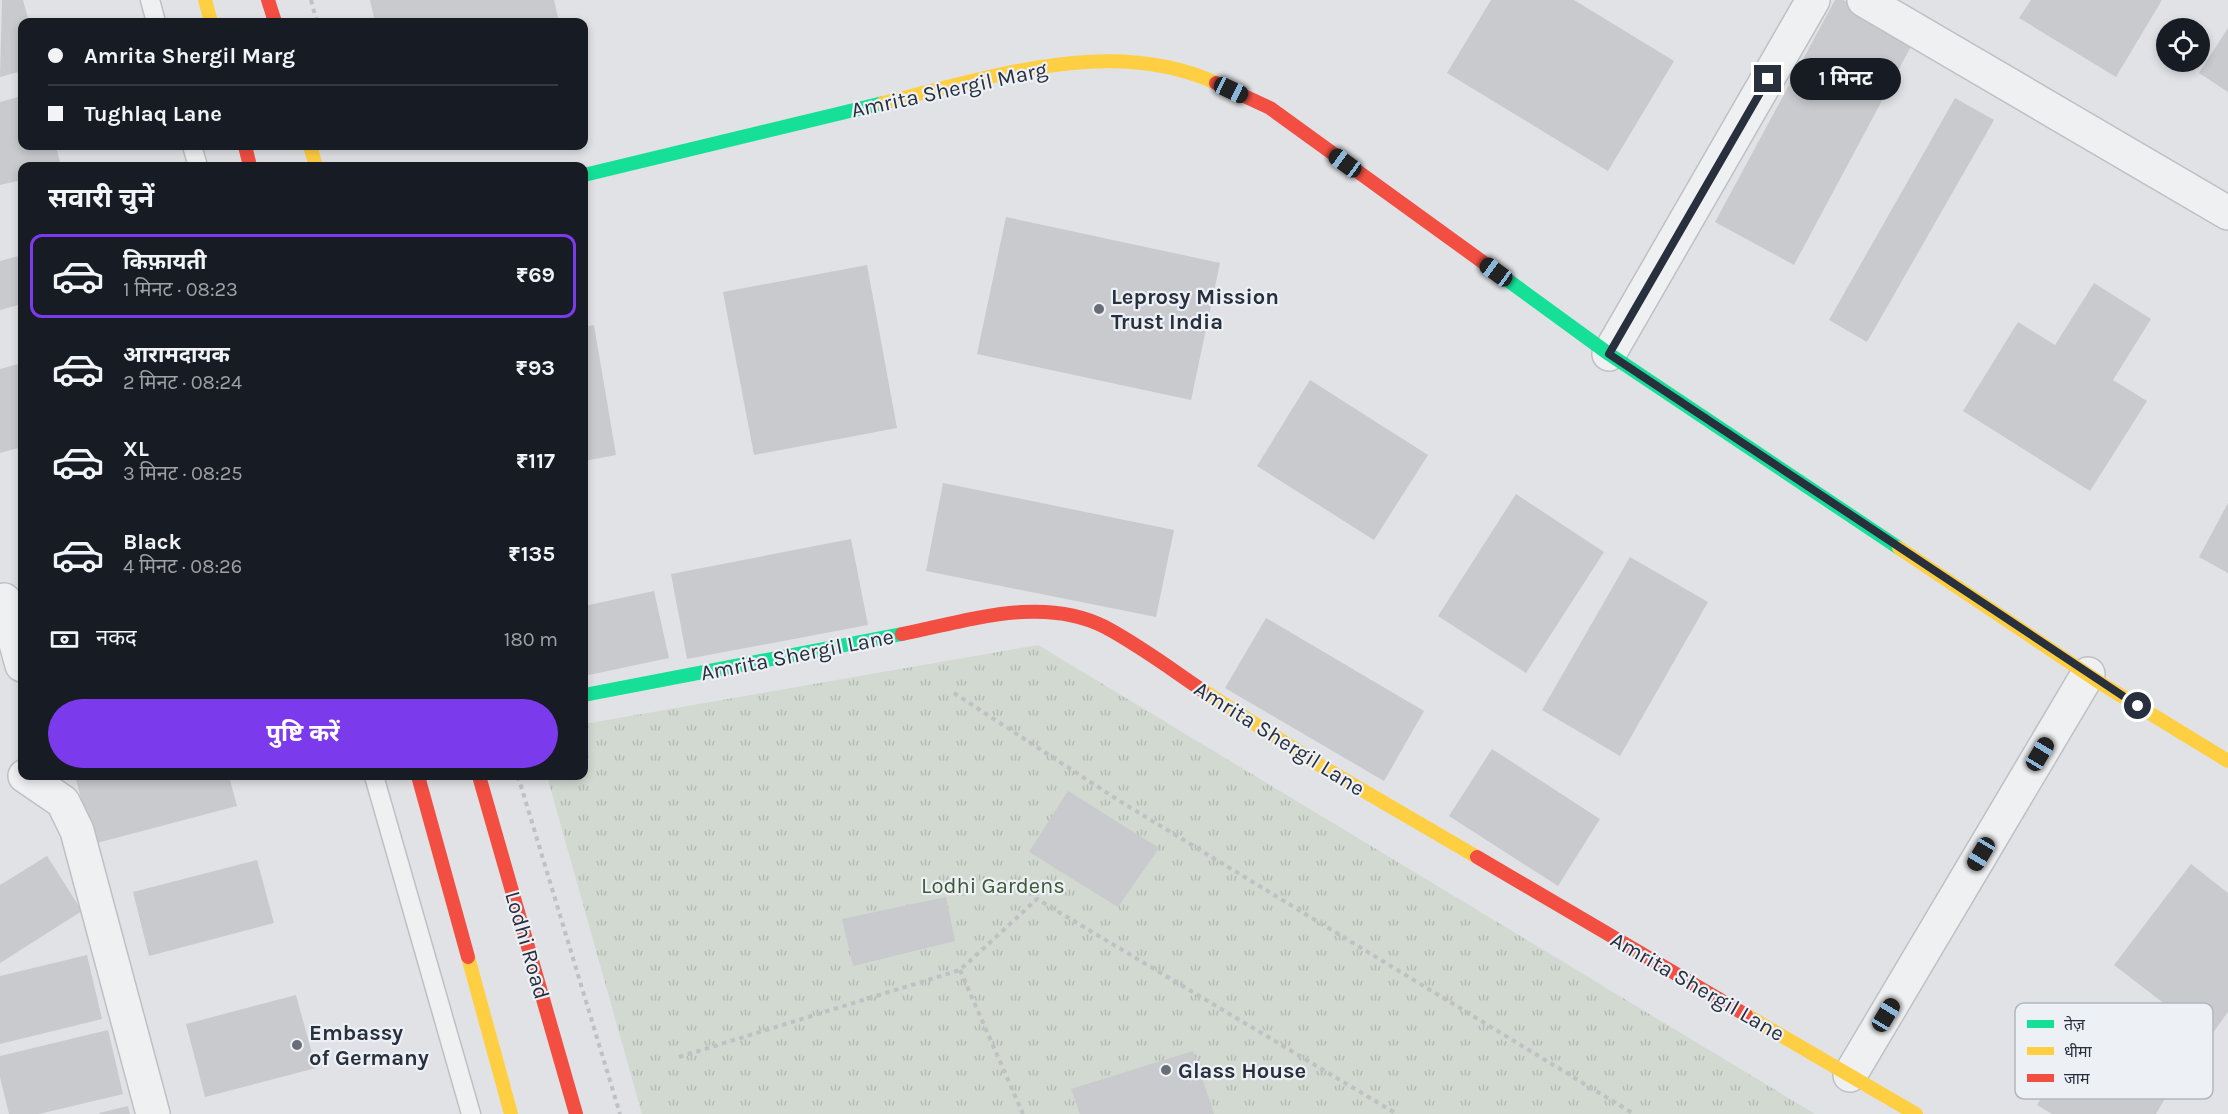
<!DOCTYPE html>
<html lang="hi">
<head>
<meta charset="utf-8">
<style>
  :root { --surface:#171b24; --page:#20242c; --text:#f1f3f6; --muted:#9ea1a6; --line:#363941; --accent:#7c3aed }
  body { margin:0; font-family:Karla,"Noto Sans Devanagari",sans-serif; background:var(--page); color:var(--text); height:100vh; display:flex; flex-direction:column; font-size:22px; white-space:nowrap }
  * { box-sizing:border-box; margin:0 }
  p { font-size:20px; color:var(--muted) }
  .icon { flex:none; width:33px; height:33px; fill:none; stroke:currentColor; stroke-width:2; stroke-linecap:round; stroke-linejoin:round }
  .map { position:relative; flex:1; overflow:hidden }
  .panel { position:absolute; left:18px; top:162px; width:570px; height:618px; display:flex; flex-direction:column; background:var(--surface); border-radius:12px; box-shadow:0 3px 9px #0003 }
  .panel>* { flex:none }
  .guide { position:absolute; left:18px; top:18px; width:570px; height:132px; border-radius:12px; box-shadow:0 3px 9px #0003; display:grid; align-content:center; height:132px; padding:0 30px; background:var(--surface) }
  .tools { position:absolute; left:2156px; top:18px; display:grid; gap:12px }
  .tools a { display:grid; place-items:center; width:54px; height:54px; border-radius:50%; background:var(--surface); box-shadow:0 3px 9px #0003; font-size:30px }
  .end { position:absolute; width:27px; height:27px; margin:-14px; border:8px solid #28303d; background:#fff; box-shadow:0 0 0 3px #fff }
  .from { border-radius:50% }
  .bubble { position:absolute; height:42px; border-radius:21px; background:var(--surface); box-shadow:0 3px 9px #0003; font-size:20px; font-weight:700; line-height:42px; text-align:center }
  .car { position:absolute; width:18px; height:36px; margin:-18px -9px; border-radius:8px; box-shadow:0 0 4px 2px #0007; background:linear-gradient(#222 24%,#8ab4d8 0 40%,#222 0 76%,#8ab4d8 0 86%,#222 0) }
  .guide b { display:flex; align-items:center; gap:21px; height:57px; font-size:22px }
  .guide b+b { border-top:2px solid var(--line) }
  .guide i { width:15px; height:15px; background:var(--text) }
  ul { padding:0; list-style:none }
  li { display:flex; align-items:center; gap:18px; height:84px; margin:0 12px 9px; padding:0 18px; border:3px solid transparent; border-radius:12px }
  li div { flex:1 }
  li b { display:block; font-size:22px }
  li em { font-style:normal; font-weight:700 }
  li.active { border-color:var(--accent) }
  li>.icon { width:54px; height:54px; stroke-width:1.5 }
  h2 { padding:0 30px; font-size:27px; line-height:72px }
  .pay { display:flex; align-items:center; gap:15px; height:66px; padding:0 30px; font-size:22px }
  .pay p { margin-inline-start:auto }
  .action { display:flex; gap:12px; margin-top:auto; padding:12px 30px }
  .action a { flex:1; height:69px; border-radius:36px; background:var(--accent); color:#fff; font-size:24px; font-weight:700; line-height:69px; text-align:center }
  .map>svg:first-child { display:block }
  .grass { fill:url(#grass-tufts) }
  .building { fill:#c8cacd }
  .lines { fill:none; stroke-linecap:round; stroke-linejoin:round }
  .lane-casing { stroke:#bec0c3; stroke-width:21 }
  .street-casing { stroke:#bec0c3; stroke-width:36 }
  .path { stroke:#bfc1c5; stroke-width:4; stroke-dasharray:4.5 4.5; stroke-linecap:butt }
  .lane { stroke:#eff0f2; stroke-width:18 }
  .street { stroke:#eff0f2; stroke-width:33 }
  .fast { stroke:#16e098; stroke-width:14 }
  .slow { stroke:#ffcf43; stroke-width:14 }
  .jam { stroke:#f24e42; stroke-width:14 }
  .route { stroke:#28303d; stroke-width:8 }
  .poi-dot { fill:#686e78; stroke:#edf0f5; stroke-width:2 }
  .labels { text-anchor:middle; stroke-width:4.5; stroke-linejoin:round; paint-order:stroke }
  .street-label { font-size:22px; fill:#28303d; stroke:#edf0f5 }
  .poi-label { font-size:22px; font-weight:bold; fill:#28303d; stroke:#edf0f5; text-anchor:start }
  .park-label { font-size:22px; fill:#3c5835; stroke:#edf0f5 }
  .key { fill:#edf0f5; stroke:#b2b6be; stroke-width:1.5 }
  .key-label { font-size:16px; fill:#28303d }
</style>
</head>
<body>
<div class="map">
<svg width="2228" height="1114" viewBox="0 0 2228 1114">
  <defs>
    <pattern id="grass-tufts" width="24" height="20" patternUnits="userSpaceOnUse" patternTransform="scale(1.5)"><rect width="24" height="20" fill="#d1d9d0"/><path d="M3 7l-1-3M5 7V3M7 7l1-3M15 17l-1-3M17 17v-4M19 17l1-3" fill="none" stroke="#b3bbb4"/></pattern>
  </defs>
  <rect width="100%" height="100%" fill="#e0e2e5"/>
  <polygon class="grass" points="1038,645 1815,1114 642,1114 547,776 584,776 584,724"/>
  <g class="building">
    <polygon points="2,0 23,0 29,22 22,22 22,71 0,77"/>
    <polygon points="370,0 554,0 559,22 375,22"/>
    <polygon points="1491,0 1574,0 1674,61 1608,171 1447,73"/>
    <polygon points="1835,0 1843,0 1915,39 1794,265 1715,222"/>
    <polygon points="2031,0 2162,0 2116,77 2019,18"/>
    <polygon points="2228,28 2228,92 2199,73"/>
    <polygon points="22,96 22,146 56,146 61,166 22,166 22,180 0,185 0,102"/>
    <polygon points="1955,98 1994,120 1867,342 1829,320"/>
    <polygon points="1006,217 1220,263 1191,400 977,354"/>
    <polygon points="22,255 22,304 0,310 0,261"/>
    <polygon points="867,265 897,428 754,455 723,292"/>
    <polygon points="2094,283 2151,319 2113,380 2147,401 2090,491 1963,411 2018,322 2055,345"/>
    <polygon points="594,325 616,455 584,461 584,327"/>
    <polygon points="22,363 22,447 0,453 0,369"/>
    <polygon points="1310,380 1428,455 1374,540 1257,466"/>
    <polygon points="943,483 1174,530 1156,617 926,571"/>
    <polygon points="1516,494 1604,552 1526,673 1438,616"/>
    <polygon points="2228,503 2228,573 2199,557"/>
    <polygon points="851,539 868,625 687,659 671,574"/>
    <polygon points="1630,557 1708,602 1620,756 1542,710"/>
    <polygon points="654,591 669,658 584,676 584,606"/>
    <polygon points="1266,618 1424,711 1384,781 1225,688"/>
    <polygon points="1492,749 1600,819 1558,886 1449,816"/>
    <polygon points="75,776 229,776 237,806 93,844"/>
    <polygon points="1068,791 1159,848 1118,907 1029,852"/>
    <polygon points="47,856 82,911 0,963 0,885"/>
    <polygon points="257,860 274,923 149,956 133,892"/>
    <polygon points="2191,864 2228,893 2228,1012 2209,1038 2114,965"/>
    <polygon points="946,897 955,941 853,966 842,919"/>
    <polygon points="87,955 102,1019 0,1044 0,976"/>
    <polygon points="296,995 316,1068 205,1097 186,1024"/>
    <polygon points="2086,1024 2176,1080 2156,1114 2052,1114 2037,1105"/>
    <polygon points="108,1030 123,1094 39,1114 9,1114 0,1077 0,1056"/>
    <polygon points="1193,1051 1214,1114 1080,1114 1071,1089"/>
    <polygon points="128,1106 130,1114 100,1114 99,1113"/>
  </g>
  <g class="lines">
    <defs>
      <g id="lane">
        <polyline points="150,0 156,22"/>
        <polyline points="192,146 198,166"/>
        <polyline points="374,776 471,1114"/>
      </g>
      <g id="street">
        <polyline points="1864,0 2228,213"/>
        <polyline points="1609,354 1813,0"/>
        <polyline points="4,600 22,665"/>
        <polyline points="25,776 63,802 77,831 153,1114"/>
        <polyline points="1850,1075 2088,674"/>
      </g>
    </defs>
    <use href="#lane" class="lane-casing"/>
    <use href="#street" class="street-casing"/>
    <g class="path">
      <polyline points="311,0 317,22"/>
      <polyline points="954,693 1118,800 1634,1114"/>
      <polyline points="518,776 620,1114"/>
      <polyline points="960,970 1023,1114"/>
      <polyline points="679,1057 960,970 1037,899 1397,1114"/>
    </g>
    <use href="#lane" class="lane"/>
    <use href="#street" class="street"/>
    <g class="fast">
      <polyline points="584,175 883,103"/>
      <polyline points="1491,268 1609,354 1899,548"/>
      <polyline points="584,695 902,634"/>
    </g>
    <g class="slow">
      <polyline points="205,0 211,22"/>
      <path d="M 883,103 C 988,78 1112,35 1216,83"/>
      <polyline points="310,146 316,166"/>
      <polyline points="1899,548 2102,684 2228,761"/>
      <polyline points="1202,690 1321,766 1477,857"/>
      <polyline points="468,957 511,1114"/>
      <polyline points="1746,1015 1916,1114"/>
    </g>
    <g class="jam">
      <polyline points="268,0 275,22"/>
      <polyline points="1216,83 1270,108 1491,268"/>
      <polyline points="245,146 250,166"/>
      <path d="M 902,634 C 967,621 1043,595 1105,627 C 1139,645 1171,669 1202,690"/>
      <polyline points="418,776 468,957"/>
      <polyline points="479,776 576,1114"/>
      <polyline points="1477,857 1746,1015"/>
    </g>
  </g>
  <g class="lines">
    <polyline class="route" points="1768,79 1609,354 2138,706"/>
  </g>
  <g class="poi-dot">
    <circle cx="1099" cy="309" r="6"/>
    <circle cx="297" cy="1045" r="6"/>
    <circle cx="1166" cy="1070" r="6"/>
  </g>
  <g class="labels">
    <g class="street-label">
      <text transform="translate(949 89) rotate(-12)" y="8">Amrita Shergil Marg</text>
      <text transform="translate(797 654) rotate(-11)" y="8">Amrita Shergil Lane</text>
      <text transform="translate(1280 738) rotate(32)" y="8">Amrita Shergil Lane</text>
      <text transform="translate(528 945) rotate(74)" y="8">Lodhi Road</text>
      <text transform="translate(1698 986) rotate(30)" y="8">Amrita Shergil Lane</text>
    </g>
    <g class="poi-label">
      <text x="1111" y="304">Leprosy Mission<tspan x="1111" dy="25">Trust India</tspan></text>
      <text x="309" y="1040">Embassy<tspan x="309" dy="25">of Germany</tspan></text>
      <text x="1178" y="1078">Glass House</text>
    </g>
    <g class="park-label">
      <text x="993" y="893">Lodhi Gardens</text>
    </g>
  </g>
  <rect x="2015" y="1003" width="198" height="96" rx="9" class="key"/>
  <rect x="2027" y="1020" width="27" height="8" fill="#16e098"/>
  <rect x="2027" y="1047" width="27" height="8" fill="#ffcf43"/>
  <rect x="2027" y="1074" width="27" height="8" fill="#f24e42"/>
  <g class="key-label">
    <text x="2064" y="1030">तेज़</text>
    <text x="2064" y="1057">धीमा</text>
    <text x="2064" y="1084">जाम</text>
  </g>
</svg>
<div class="tools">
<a><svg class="icon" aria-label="locate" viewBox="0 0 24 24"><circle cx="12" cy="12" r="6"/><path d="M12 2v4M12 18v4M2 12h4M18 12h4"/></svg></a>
</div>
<i class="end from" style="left:2138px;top:706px"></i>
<i class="end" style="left:1768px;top:79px"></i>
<div class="bubble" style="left:1790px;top:58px;width:111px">1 मिनट</div>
<i class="car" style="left:1231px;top:90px;rotate:115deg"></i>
<i class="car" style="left:1345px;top:163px;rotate:306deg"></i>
<i class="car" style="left:1496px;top:272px;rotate:306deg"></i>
<i class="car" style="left:2040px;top:754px;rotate:31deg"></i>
<i class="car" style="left:1981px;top:854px;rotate:211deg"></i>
<i class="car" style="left:1886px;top:1015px;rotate:31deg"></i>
<div class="guide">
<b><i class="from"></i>Amrita Shergil Marg</b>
<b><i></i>Tughlaq Lane</b>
</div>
<section class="panel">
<h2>सवारी चुनें</h2>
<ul>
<li class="active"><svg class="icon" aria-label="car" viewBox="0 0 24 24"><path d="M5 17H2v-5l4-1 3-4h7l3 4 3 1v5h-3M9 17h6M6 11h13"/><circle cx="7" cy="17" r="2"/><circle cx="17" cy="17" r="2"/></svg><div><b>किफ़ायती</b><p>1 मिनट · 08:23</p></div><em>₹69</em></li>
<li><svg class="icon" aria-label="car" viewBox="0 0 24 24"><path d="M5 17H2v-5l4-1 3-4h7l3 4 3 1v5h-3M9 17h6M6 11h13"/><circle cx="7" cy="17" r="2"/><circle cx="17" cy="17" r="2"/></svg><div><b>आरामदायक</b><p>2 मिनट · 08:24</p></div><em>₹93</em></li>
<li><svg class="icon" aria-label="car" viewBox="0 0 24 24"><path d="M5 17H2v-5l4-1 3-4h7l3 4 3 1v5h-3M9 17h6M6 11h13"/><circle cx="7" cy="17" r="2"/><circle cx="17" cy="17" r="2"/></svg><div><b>XL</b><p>3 मिनट · 08:25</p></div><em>₹117</em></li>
<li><svg class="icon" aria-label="car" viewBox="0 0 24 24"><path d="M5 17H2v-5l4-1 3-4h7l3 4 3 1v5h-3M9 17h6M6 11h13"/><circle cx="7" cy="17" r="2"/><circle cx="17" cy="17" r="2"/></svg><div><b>Black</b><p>4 मिनट · 08:26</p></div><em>₹135</em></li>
</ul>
<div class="pay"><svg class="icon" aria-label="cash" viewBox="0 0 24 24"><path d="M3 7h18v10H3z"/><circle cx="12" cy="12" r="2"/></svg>नकद<p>180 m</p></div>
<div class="action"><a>पुष्टि करें</a></div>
</section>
</div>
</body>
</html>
